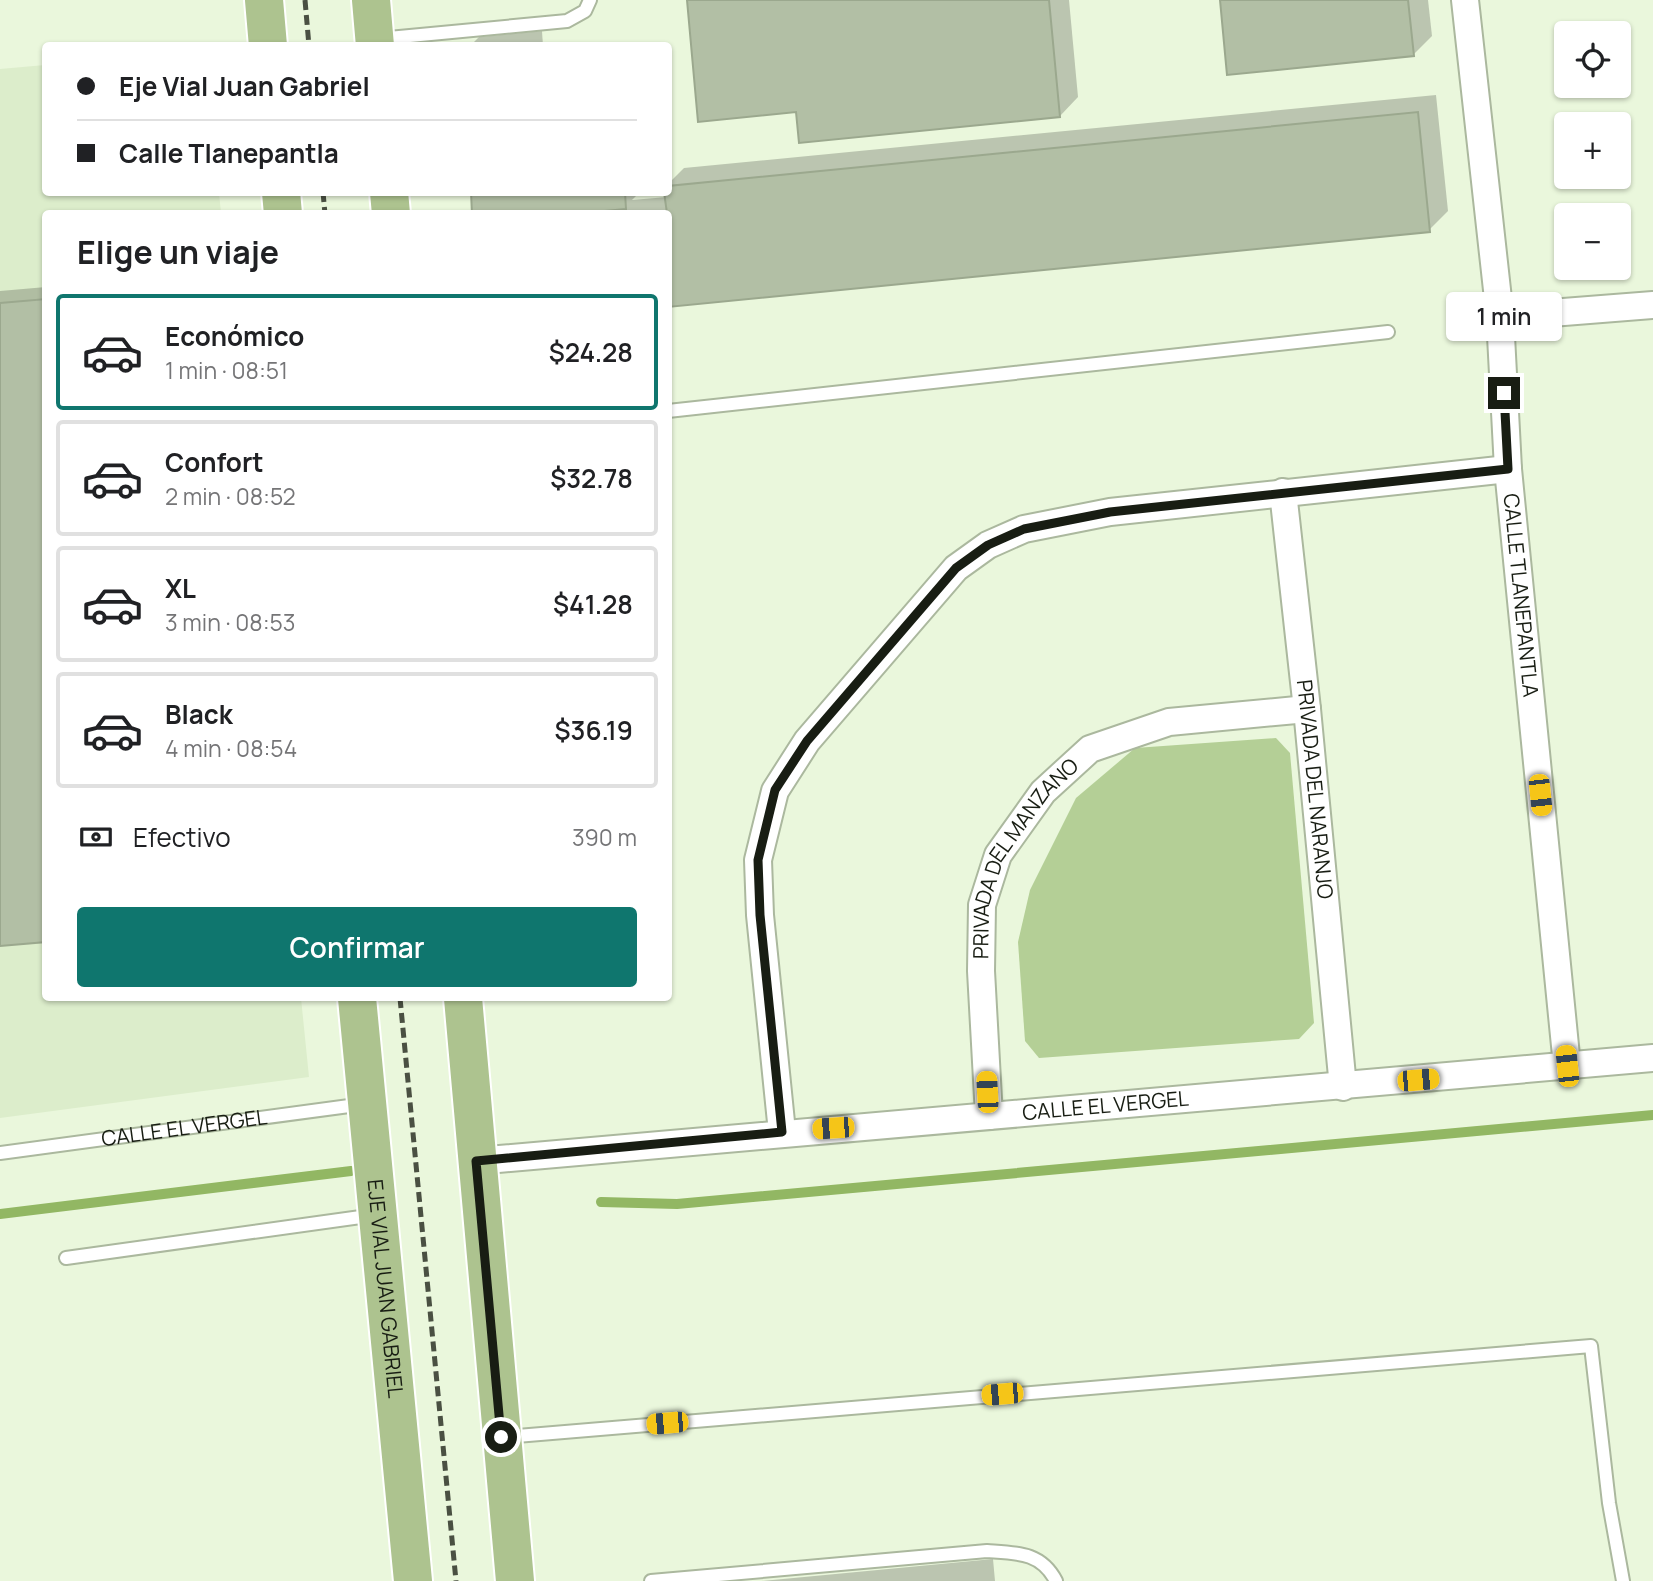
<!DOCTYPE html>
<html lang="es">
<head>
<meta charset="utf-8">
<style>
  :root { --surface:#fff; --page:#f6f6f6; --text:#202124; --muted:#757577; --line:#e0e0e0; --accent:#0f766e }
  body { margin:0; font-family:Manrope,sans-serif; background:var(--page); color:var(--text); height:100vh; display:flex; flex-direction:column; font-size:26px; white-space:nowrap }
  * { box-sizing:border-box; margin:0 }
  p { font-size:23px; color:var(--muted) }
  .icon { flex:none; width:38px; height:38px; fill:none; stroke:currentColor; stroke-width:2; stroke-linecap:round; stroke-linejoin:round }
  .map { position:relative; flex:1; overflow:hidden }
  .drawer { position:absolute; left:42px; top:210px; width:630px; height:791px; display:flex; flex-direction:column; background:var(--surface); border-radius:7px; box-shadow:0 2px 5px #0004 }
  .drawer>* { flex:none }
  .guide { position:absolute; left:42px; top:42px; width:630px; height:154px; border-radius:7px; box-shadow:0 2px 5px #0004; display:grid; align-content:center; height:154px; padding:0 35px; background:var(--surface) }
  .controls { position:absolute; left:1554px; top:21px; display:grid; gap:14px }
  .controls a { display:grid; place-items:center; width:77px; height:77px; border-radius:7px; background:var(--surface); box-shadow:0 2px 5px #0004; font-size:35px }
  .end { position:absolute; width:32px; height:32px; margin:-16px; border:9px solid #181d13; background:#fff; box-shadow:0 0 0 4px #fff }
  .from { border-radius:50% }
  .bubble { position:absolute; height:49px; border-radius:7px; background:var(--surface); box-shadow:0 2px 5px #0004; font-size:23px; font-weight:600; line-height:49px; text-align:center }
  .car { position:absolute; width:21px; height:42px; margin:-21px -10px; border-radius:9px; box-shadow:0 0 5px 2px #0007; background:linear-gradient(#f5c518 24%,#345 0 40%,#f5c518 0 76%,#345 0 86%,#f5c518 0) }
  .guide b { display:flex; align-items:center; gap:24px; height:66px; font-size:26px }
  .guide b+b { border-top:2px solid var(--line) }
  .guide i { width:18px; height:18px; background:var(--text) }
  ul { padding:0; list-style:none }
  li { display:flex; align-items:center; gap:21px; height:116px; margin:0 14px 10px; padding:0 21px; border:4px solid var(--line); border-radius:7px }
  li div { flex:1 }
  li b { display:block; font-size:26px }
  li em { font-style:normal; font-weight:600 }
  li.on { border-color:var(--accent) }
  li>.icon { width:63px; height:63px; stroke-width:1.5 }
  h2 { padding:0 35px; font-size:32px; line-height:84px }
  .pay { display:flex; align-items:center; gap:18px; height:77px; padding:0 35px; font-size:26px }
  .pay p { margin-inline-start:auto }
  .cta { display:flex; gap:14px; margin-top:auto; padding:14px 35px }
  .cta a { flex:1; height:80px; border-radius:7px; background:var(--accent); color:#fff; font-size:28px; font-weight:600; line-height:80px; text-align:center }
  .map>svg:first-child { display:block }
  .built { fill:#dcedcb }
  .green { fill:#b4cf96 }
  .shadow { fill:#0003 }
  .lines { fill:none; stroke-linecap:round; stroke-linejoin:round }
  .stream { stroke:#92b763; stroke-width:10 }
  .building { fill:#b2bfa5; stroke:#9ba88e; stroke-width:2 }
  .lane-casing { stroke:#abb89e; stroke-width:16 }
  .street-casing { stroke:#abb89e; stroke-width:30 }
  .primary-casing { stroke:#fff; stroke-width:42 }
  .lane { stroke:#fff; stroke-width:12 }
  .street { stroke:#fff; stroke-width:26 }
  .primary { stroke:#adc38f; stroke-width:38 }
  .rail { stroke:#4a5042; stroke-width:5; stroke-dasharray:10 5; stroke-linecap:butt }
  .route { stroke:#181d13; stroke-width:9 }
  .labels { text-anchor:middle; stroke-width:6; stroke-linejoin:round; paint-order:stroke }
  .street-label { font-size:21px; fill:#181d13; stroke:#eaf7dc }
</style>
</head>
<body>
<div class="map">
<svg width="1653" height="1581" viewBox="0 0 1653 1581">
  <rect width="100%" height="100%" fill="#eaf7dc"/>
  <polygon class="built" points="45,65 46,192 219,193 221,213 46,214 46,998 301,998 309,1077 0,1118 0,69"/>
  <polygon class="green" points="1276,738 1290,753 1314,1023 1299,1039 1039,1058 1025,1041 1018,942 1030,890 1076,798 1135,748"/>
  <g class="shadow">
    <polygon points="688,0 1069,0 1078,97 1060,116 797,110"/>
    <polygon points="1222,0 1428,0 1432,36 1413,55"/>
    <polygon points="542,31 543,46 470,46 479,37"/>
    <polygon points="1436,95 1448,211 1429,230 668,214 474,214 472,192 640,192 632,200 667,197 668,184 684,168"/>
    <polygon points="46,287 46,940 0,944 0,291"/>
    <polygon points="993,1559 995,1581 761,1581"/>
  </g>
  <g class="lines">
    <g class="stream">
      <polyline points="601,1202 677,1204 1653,1115"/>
      <polyline points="0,1214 351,1171"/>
    </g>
  </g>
  <g class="building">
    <polygon points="687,0 1049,0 1060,117 799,143 796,112 698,122"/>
    <polygon points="1220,0 1408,0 1414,56 1227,75"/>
    <polygon points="1418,112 1430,232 668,307 668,214 658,214 667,213 664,192 668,192 668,186"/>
    <polygon points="471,192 625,192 626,209 572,214 472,214"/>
    <polygon points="46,299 46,942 0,946 0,303"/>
  </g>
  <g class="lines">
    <defs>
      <g id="lane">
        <polyline points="378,39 567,21 585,11 590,0"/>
        <polyline points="668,411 1388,332"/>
        <path id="s1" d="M 0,1153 L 364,1104"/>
        <polyline points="66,1258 375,1215"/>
        <polyline points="505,1437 1591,1346 1609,1503 1623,1581"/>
        <path d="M 651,1581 L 987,1551 C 1017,1553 1041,1552 1056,1581"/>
      </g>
      <g id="street">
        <path id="s2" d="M 1465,0 L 1500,317 L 1508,469 L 1567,1066"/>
        <polyline points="1500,317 1653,305"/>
        <path id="s3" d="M 1283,492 L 1307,709 L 1343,1087"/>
        <path id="s4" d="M 989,1116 L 981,971 L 982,905 L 998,855 L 1043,792 L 1090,749 L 1169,722 L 1307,709"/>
        <polyline points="782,1132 760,915 758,860 775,791 807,741 956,568 988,545 1024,529 1110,512 1508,469"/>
        <path id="s5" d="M 476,1161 L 1653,1058"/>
      </g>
      <g id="primary">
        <polyline points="264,0 268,46"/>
        <polyline points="371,0 375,46"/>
        <polyline points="281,192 283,214"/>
        <polyline points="389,192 391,214"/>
        <path id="s6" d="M 357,998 L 413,1581"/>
        <polyline points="463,998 515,1581"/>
      </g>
    </defs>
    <use href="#lane" class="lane-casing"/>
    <use href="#street" class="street-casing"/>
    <use href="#primary" class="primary-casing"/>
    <use href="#lane" class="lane"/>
    <use href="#street" class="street"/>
    <use href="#primary" class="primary"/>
    <g class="rail">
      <polyline points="305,0 309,46"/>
      <polyline points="323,192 325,214"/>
      <polyline points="400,998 456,1581"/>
    </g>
  </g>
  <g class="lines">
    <polyline class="route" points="501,1437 476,1161 782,1132 760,915 758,860 775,790 807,741 956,568 988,545 1024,529 1110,512 1508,469 1504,393"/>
  </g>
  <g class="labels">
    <g class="street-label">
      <text dy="7" stroke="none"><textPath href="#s2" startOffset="598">CALLE TLANEPANTLA</textPath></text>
      <text dy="7" stroke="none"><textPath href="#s3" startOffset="299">PRIVADA DEL NARANJO</textPath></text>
      <text dy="7" stroke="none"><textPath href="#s4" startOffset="271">PRIVADA DEL MANZANO</textPath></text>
      <text dy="7" stroke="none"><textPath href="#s5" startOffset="632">CALLE EL VERGEL</textPath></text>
      <text dy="7" stroke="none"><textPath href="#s1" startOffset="186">CALLE EL VERGEL</textPath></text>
      <text dy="7" stroke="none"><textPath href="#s6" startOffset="292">EJE VIAL JUAN GABRIEL</textPath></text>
    </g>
  </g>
</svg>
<div class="controls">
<a><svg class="icon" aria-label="locate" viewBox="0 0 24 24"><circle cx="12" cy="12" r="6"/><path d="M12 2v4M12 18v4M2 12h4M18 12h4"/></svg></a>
<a>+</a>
<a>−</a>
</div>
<i class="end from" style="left:501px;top:1437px"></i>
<i class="end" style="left:1504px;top:393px"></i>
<div class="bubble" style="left:1446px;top:292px;width:116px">1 min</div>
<i class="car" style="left:1540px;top:795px;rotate:174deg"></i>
<i class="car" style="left:1567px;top:1066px;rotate:354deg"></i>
<i class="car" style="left:1418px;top:1080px;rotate:85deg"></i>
<i class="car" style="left:987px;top:1092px;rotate:357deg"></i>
<i class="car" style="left:833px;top:1128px;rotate:266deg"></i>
<i class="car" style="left:1002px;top:1394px;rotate:265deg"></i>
<i class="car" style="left:667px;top:1423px;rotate:265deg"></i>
<div class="guide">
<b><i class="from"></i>Eje Vial Juan Gabriel</b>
<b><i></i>Calle Tlanepantla</b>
</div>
<section class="drawer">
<h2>Elige un viaje</h2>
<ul>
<li class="on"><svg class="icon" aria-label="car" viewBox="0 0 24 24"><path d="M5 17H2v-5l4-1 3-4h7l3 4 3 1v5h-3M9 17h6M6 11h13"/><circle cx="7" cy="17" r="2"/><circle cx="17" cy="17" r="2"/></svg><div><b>Económico</b><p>1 min · 08:51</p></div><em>$24.28</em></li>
<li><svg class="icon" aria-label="car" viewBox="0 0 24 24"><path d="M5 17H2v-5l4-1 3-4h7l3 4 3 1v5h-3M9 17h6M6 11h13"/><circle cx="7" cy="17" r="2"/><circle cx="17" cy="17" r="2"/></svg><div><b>Confort</b><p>2 min · 08:52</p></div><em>$32.78</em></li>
<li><svg class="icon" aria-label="car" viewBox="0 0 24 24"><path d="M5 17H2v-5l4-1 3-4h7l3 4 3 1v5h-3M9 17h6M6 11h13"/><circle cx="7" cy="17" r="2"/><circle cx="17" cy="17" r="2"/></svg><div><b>XL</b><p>3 min · 08:53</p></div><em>$41.28</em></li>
<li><svg class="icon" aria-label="car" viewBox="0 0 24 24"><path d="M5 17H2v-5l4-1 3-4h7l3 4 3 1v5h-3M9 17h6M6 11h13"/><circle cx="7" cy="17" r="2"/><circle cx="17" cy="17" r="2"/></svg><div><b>Black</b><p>4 min · 08:54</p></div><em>$36.19</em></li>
</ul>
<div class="pay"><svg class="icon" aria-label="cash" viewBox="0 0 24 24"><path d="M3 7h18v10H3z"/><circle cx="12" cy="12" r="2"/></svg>Efectivo<p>390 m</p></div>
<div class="cta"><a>Confirmar</a></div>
</section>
</div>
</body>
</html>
